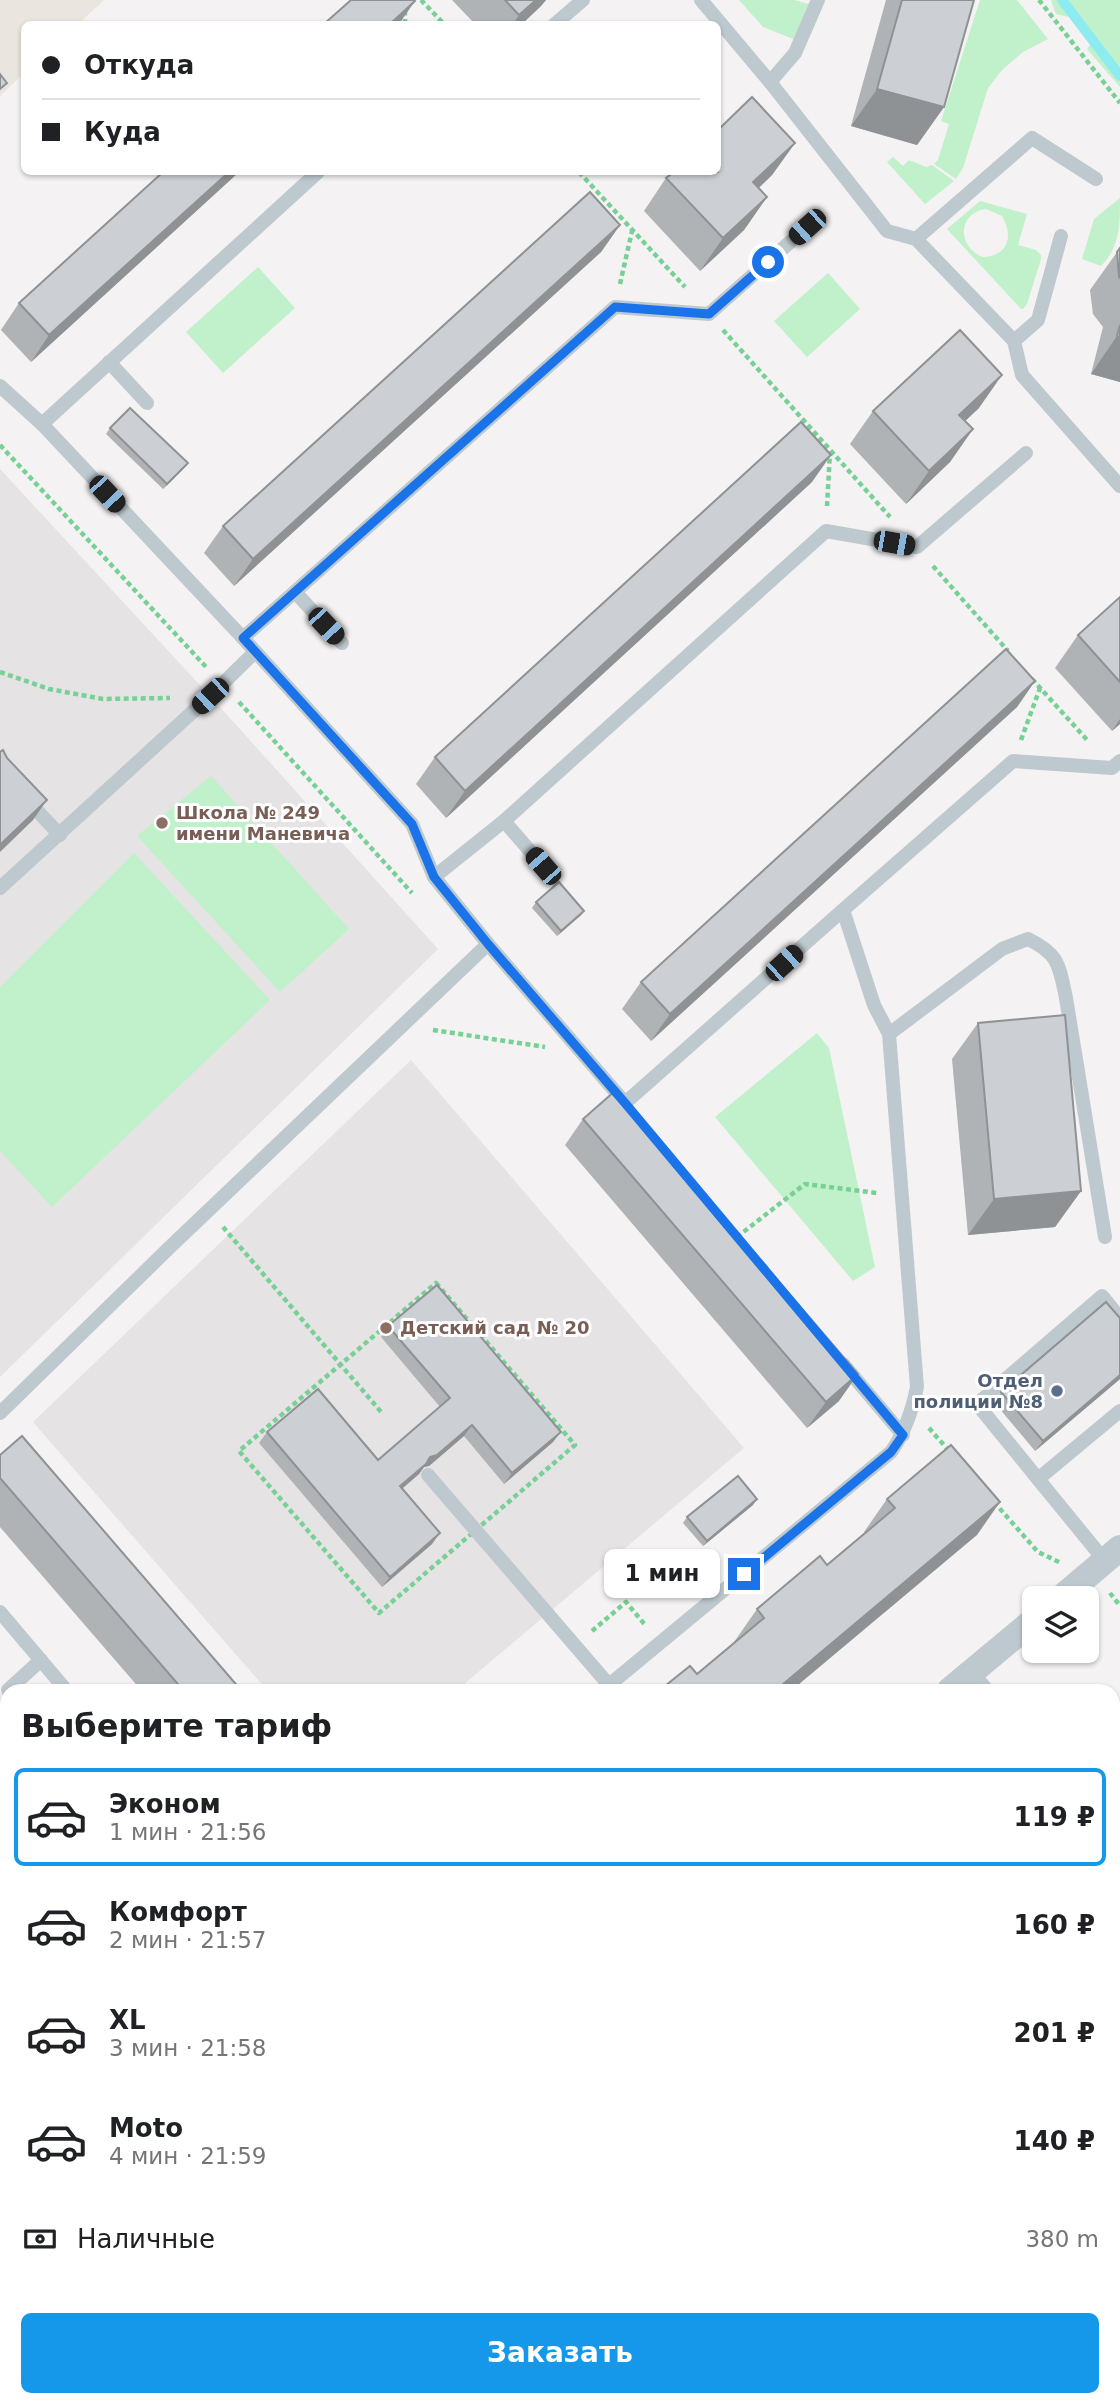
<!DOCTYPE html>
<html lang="ru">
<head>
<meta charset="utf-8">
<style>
  :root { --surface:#fff; --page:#f6f6f6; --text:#202124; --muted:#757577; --line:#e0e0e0; --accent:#1698ea }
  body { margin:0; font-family:"DejaVu Sans",sans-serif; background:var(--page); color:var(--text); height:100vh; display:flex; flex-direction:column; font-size:26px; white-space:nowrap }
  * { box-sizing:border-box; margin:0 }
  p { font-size:23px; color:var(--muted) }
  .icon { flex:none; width:38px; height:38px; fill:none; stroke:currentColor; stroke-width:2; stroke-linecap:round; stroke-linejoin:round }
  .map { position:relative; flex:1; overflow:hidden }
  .sheet { position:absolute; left:0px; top:1684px; width:1120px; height:723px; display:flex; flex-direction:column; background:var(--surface); border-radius:21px 21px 0 0; box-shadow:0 2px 5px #0004 }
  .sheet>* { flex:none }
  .guide { position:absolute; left:21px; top:21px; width:700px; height:154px; border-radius:10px; box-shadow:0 2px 5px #0004; display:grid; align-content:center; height:154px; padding:0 21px; background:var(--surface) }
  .tools { position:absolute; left:1022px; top:1586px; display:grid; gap:14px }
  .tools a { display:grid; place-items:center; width:77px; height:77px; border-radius:10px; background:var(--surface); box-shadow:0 2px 5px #0004; font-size:35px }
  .end { position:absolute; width:32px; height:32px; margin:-16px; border:9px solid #1a73e8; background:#fff; box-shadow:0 0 0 4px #fff }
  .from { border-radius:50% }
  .bubble { position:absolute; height:49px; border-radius:10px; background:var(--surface); box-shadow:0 2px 5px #0004; font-size:23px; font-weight:700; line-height:49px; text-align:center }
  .car { position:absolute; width:21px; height:42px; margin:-21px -10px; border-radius:9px; box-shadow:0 0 5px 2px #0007; background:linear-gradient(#222 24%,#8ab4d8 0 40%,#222 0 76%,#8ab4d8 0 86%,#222 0) }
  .guide b { display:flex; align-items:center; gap:24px; height:66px; font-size:26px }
  .guide b+b { border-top:2px solid var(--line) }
  .guide i { width:18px; height:18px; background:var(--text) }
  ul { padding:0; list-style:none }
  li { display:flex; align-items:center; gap:21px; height:98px; margin:0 14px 10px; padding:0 7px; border:4px solid transparent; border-radius:10px }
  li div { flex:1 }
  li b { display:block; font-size:26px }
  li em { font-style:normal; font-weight:700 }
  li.on { border-color:var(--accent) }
  li>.icon { width:63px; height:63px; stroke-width:1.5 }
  h2 { padding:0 21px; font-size:32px; line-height:84px }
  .pay { display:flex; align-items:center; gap:18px; height:77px; padding:0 21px; font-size:26px }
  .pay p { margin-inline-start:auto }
  .primary-button { display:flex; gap:14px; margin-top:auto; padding:14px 21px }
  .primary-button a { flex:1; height:80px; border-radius:10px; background:var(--accent); color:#fff; font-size:28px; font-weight:700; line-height:80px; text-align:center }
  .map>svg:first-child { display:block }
  .commercial { fill:#ebe5df }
  .education { fill:#e5e3e4 }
  .green { fill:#c1f1cb; fill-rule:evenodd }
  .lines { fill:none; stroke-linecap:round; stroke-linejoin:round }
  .stream { stroke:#8decef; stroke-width:10 }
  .path { stroke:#77d095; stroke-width:4.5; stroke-dasharray:5 3.5; stroke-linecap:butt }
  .lane { stroke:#bdc9ce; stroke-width:14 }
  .street { stroke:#bdc9ce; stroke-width:26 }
  .wall { fill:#afb3b6 }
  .shaded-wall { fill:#8f9294 }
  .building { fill:#ccd0d4; stroke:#8f9294; stroke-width:2 }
  .route { stroke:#1a73e8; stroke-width:9 }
  .education-dot { fill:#8d6e63; stroke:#fff; stroke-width:2.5 }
  .service-dot { fill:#5c6f8a; stroke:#fff; stroke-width:2.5 }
  .labels { text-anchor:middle; stroke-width:6; stroke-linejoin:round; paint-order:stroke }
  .education-label { font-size:18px; font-weight:bold; fill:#785e54; stroke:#fff; text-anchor:start }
  .service-label { font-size:18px; font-weight:bold; fill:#4e5e75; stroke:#fff; text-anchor:end }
</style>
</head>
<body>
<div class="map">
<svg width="1120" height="2405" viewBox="0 0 1120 2405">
  <rect width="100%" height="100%" fill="#f4f2f2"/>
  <polygon class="commercial" points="0,0 104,0 78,24 24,24 24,73 0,96"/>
  <g class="education">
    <polygon points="0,469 210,696 438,949 0,1377"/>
    <polygon points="411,1060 744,1448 457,1690 267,1690 33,1422"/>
  </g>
  <g class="green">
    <polygon points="739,0 794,0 809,4 796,40 763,27"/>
    <polygon points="980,0 1017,0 1048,39 1023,52 1002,70 988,88 963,168 956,179 934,164 938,160 949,124 941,121"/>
    <polygon points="1051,0 1120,0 1120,87 1087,49 1092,42 1073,18 1056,14"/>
    <polygon points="893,157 903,166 909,160 926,167 932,165 954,181 925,204 887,162"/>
    <path d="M 1120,198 C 1120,224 1120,247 1101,266 L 1082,259 L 1094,219 Z"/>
    <path d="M 980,201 L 1027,214 L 1018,245 L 1036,250 L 1041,255 L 1041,259 L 1027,304 L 1023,309 L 1021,309 L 947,229 ZM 986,209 L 1002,216 C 1014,236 1008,256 983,257 C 958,248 956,213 986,209 Z"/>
    <polygon points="258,267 295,308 223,373 186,332"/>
    <polygon points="828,273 860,309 807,357 774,321"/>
    <polygon points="211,776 349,929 280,992 137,836"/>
    <polygon points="134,853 270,1000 52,1207 0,1151 0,987"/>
    <polygon points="817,1033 829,1048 875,1267 853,1281 715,1117"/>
    <polygon points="127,2399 320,2399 323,2405 121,2405"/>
  </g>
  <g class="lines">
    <polyline class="stream" points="1062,0 1120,76"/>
    <g class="path">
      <polyline points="421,0 444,24"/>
      <polyline points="1039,0 1120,103"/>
      <polyline points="405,24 405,0"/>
      <polyline points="579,172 685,287"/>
      <polyline points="620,284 632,231"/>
      <polyline points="723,330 890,517"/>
      <polyline points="0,445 207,668"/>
      <polyline points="827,506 830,452"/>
      <polyline points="933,566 1008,651"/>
      <polyline points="0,672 49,689 103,699 170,698"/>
      <polyline points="1032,679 1089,742"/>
      <polyline points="239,702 412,893"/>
      <polyline points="1021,740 1040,688"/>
      <polyline points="433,1030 545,1047"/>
      <polyline points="223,1227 382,1413"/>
      <polyline points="737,1237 805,1184 877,1193"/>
      <polygon points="436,1283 575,1445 379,1613 239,1451"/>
      <polyline points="929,1428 949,1451"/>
      <polyline points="994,1502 1038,1552 1059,1562"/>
      <polyline points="1110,1593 1120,1606"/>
      <polyline points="592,1631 626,1602 646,1626"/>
      <polyline points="327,2399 329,2405"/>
    </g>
    <g class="lane">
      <polyline points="701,0 770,82 887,231 916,239 1014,341 1022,375 1120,486"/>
      <polyline points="555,24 583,0"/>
      <polyline points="770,82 795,53 818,0"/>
      <polyline points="916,239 1032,138 1096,179"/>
      <polyline points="1014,341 1038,320 1061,236"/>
      <polyline points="109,362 147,403"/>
      <polyline points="0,386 42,424 243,638 412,824 434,877 488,944 626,1104"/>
      <polyline points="42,424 318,172"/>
      <polyline points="295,592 342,643"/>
      <polyline points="243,638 615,307 709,314 807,227"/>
      <polyline points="27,800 60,835"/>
      <polyline points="504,821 543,866"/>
      <polyline points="434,877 504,821 826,531 917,547 1026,453"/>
      <polyline points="0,888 210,696 255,652"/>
      <path d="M 889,1034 L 1002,949 L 1028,939 C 1059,954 1059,965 1066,998 L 1105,1237"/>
      <polyline points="625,1103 843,910"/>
      <polyline points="843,1364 903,1435"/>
      <polyline points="0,1413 170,1247 488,944"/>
      <polyline points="428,1475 609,1685"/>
      <polyline points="1038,1479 977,1404 1102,1296 1120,1318"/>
      <polyline points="1105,1561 1038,1479 1120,1411"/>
      <polyline points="0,1612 66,1690"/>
      <polyline points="972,1672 987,1690"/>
      <polyline points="8,1690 41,1660"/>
      <path d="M 603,1690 L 891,1452 C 905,1432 912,1412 917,1387 L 889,1034 L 874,1005 L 843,910 L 1013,761 L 1112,768 L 1120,761"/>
      <polyline points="0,1972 7,1966"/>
      <polyline points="1113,2088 1120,2083"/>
      <polyline points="0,2220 7,2214"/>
      <polyline points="938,2399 943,2405"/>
    </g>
    <g class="street">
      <polyline points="1061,1598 1120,1548"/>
      <polyline points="950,1690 1034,1620"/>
      <polyline points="94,2405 101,2399"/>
      <polyline points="1117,2405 1120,2402"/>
    </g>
  </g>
  <g class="wall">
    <polygon points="452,0 546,0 541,6 522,24 475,24"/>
    <polygon points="886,0 974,0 944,107 917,145 851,126"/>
    <polygon points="795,143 772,175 759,188 767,197 744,230 700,271 644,211 666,178"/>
    <polygon points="239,172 31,362 1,330 19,303"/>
    <polygon points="620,225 601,252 234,586 204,553 223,526"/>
    <polygon points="1120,248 1120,382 1091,374 1103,327 1093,314 1090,290"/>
    <polygon points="979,408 965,421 973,429 950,462 906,504 850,444 873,411"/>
    <polygon points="110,428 184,468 163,489 106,434"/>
    <polygon points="812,482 446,818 416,784 435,757"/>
    <polygon points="1120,597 1120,724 1112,731 1055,668 1078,635"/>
    <polygon points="1035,681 1017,707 651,1041 622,1009 641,982"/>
    <polygon points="536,902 584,911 580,916 557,936 532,908"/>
    <polygon points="978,1023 1081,1191 1055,1227 968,1235 952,1059"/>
    <polygon points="583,1119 839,1401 807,1428 565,1145"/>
    <polygon points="388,1326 553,1442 504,1484 464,1436 429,1466 424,1467 419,1474 402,1489 432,1544 382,1587 259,1443 267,1432 378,1460 440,1407 381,1337"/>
    <polygon points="1120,1379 1035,1451 994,1402 1001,1392"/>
    <polygon points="0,1455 241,1690 141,1690 0,1527"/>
    <polygon points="887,1499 977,1535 697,1674 734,1643 734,1642 757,1609 827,1565 865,1533 864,1532"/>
    <polygon points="753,1505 703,1546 683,1523 687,1517"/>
    <polygon points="1120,2132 1120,2235 1113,2226 1113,2137"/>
    <polygon points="580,2399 756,2399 750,2405 584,2405"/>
  </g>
  <g class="shaded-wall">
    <polygon points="536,0 546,0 541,6 522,24 513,24 519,15"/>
    <polygon points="415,1 399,24 390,24"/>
    <polygon points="877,89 944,107 917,145 851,126"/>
    <polygon points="795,143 772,175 730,215 753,182"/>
    <polygon points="229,172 239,172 31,362 49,335"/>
    <polygon points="767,197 744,230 700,271 723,238"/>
    <polygon points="620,225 601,252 234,586 253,559"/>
    <polygon points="1117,336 1120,337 1120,382 1091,374"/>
    <polygon points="1002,375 979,408 936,448 959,415"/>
    <polygon points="973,429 950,462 906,504 929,471"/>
    <polygon points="831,455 812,482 446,818 465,791"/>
    <polygon points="188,463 184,468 163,489 167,484"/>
    <polygon points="1035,681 1017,707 651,1041 670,1014"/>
    <polygon points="1120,719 1120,724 1112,731"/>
    <polygon points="47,800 33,820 0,852 0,845"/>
    <polygon points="584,911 580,916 557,936 561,931"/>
    <polygon points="1081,1191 1055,1227 968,1235 994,1199"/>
    <polygon points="858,1374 839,1401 807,1428 826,1402"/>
    <polygon points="1120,1375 1120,1379 1035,1451 1043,1441"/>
    <polygon points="472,1425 464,1436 429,1466 424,1467 419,1474 392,1497 400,1486 430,1457"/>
    <polygon points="561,1432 553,1442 504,1484 512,1473"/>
    <polygon points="757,1499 753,1505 703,1546 707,1541"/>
    <polygon points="1000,1502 977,1535 792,1690 776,1690"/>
    <polygon points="440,1533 432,1544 382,1587 390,1577"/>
    <polygon points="7,1876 7,1886 0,1893 0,1883"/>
    <polygon points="7,2144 7,2154 0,2160 0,2150"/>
    <polygon points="1120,2186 1120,2191 1113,2201 1113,2192"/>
    <polygon points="743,2399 756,2399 750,2405 736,2405"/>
  </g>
  <g class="building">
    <polygon points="351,0 414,0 415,1 390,24 324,24"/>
    <polygon points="505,0 536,0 519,15"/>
    <polygon points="902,0 974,0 944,107 877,89"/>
    <polygon points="0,74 7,83 0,89"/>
    <polygon points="752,97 795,143 753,182 767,197 723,238 666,178 674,172 718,172 718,130"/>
    <polygon points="163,172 229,172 49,335 19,303"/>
    <polygon points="590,192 620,225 253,559 223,526"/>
    <polygon points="1120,248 1120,278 1119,277 1117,252"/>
    <polygon points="1120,325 1120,337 1117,336"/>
    <polygon points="960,330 1002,375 959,415 973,429 929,471 873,411"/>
    <polygon points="130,408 188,463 167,484 110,428"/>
    <polygon points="801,422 831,455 465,791 435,757"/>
    <polygon points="1120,597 1120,682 1078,635"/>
    <polygon points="1006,649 1035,681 670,1014 641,982"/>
    <polygon points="3,750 7,758 47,800 0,845 0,752"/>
    <polygon points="559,882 584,911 561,931 536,902"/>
    <polygon points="1065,1015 1081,1191 994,1199 978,1023"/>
    <polygon points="615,1091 858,1374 826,1402 583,1119"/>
    <polygon points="437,1285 561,1432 512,1473 472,1425 437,1455 430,1457 426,1464 400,1486 440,1533 390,1577 267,1432 318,1389 378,1460 450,1398 388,1326"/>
    <polygon points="1106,1302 1120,1318 1120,1375 1043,1441 1001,1392"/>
    <polygon points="22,1436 241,1690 183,1690 0,1478 0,1455"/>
    <polygon points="951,1445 1000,1502 776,1690 660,1690 690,1666 697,1674 764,1618 757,1609 820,1556 827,1565 895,1508 887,1499"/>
    <polygon points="738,1476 757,1499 707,1541 687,1517"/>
    <polygon points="7,1818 7,1876 0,1883 0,1824"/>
    <polygon points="7,2082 7,2144 0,2150 0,2088"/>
    <polygon points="1120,2132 1120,2186 1113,2192 1113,2137"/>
    <polygon points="621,2399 743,2399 736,2405 625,2405"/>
  </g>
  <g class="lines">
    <polyline class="route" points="744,1574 891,1452 903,1435 625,1103 488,944 434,877 412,824 243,638 615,307 709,314 768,262"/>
  </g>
  <g class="education-dot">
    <circle cx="162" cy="823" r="7"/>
    <circle cx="386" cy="1328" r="7"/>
  </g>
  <circle class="service-dot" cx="1057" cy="1391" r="7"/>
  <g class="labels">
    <g class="education-label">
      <text x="176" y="819">Школа № 249<tspan x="176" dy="21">имени Маневича</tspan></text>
      <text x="400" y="1334">Детский сад № 20</text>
    </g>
    <g class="service-label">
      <text x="1043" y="1387">Отдел<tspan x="1043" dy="21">полиции №8</tspan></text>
    </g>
  </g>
</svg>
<div class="tools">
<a><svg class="icon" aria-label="layers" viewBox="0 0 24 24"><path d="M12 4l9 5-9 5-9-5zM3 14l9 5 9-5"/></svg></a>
</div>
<i class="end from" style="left:768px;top:262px"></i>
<i class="end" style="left:744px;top:1574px"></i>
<div class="bubble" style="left:604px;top:1549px;width:116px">1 мин</div>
<i class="car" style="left:807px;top:227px;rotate:228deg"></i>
<i class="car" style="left:107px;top:494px;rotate:137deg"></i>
<i class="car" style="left:894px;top:543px;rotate:100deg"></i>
<i class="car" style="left:326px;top:626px;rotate:137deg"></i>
<i class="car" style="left:210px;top:696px;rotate:227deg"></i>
<i class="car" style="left:543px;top:866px;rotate:319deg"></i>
<i class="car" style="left:784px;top:963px;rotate:48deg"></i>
<div class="guide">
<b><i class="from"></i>Откуда</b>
<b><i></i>Куда</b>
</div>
<section class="sheet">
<h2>Выберите тариф</h2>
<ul>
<li class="on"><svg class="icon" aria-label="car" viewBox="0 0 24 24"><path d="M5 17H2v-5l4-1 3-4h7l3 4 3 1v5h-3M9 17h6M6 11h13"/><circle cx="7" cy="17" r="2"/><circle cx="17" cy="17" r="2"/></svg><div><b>Эконом</b><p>1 мин · 21:56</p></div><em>119 ₽</em></li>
<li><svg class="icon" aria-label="car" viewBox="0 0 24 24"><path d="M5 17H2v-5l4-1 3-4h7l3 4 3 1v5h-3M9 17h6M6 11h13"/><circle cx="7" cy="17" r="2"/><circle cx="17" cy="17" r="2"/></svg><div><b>Комфорт</b><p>2 мин · 21:57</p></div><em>160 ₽</em></li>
<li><svg class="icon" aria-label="car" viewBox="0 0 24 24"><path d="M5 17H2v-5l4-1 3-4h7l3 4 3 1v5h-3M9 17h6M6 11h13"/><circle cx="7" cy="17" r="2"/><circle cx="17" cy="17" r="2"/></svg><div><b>XL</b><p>3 мин · 21:58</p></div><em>201 ₽</em></li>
<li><svg class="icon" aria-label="car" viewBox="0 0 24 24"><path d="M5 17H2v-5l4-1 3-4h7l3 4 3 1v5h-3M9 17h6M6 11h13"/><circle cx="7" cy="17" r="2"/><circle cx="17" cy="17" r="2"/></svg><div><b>Moto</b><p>4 мин · 21:59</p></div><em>140 ₽</em></li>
</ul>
<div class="pay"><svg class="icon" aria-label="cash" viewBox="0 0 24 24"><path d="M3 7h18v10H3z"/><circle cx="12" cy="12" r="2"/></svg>Наличные<p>380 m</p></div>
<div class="primary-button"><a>Заказать</a></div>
</section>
</div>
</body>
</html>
